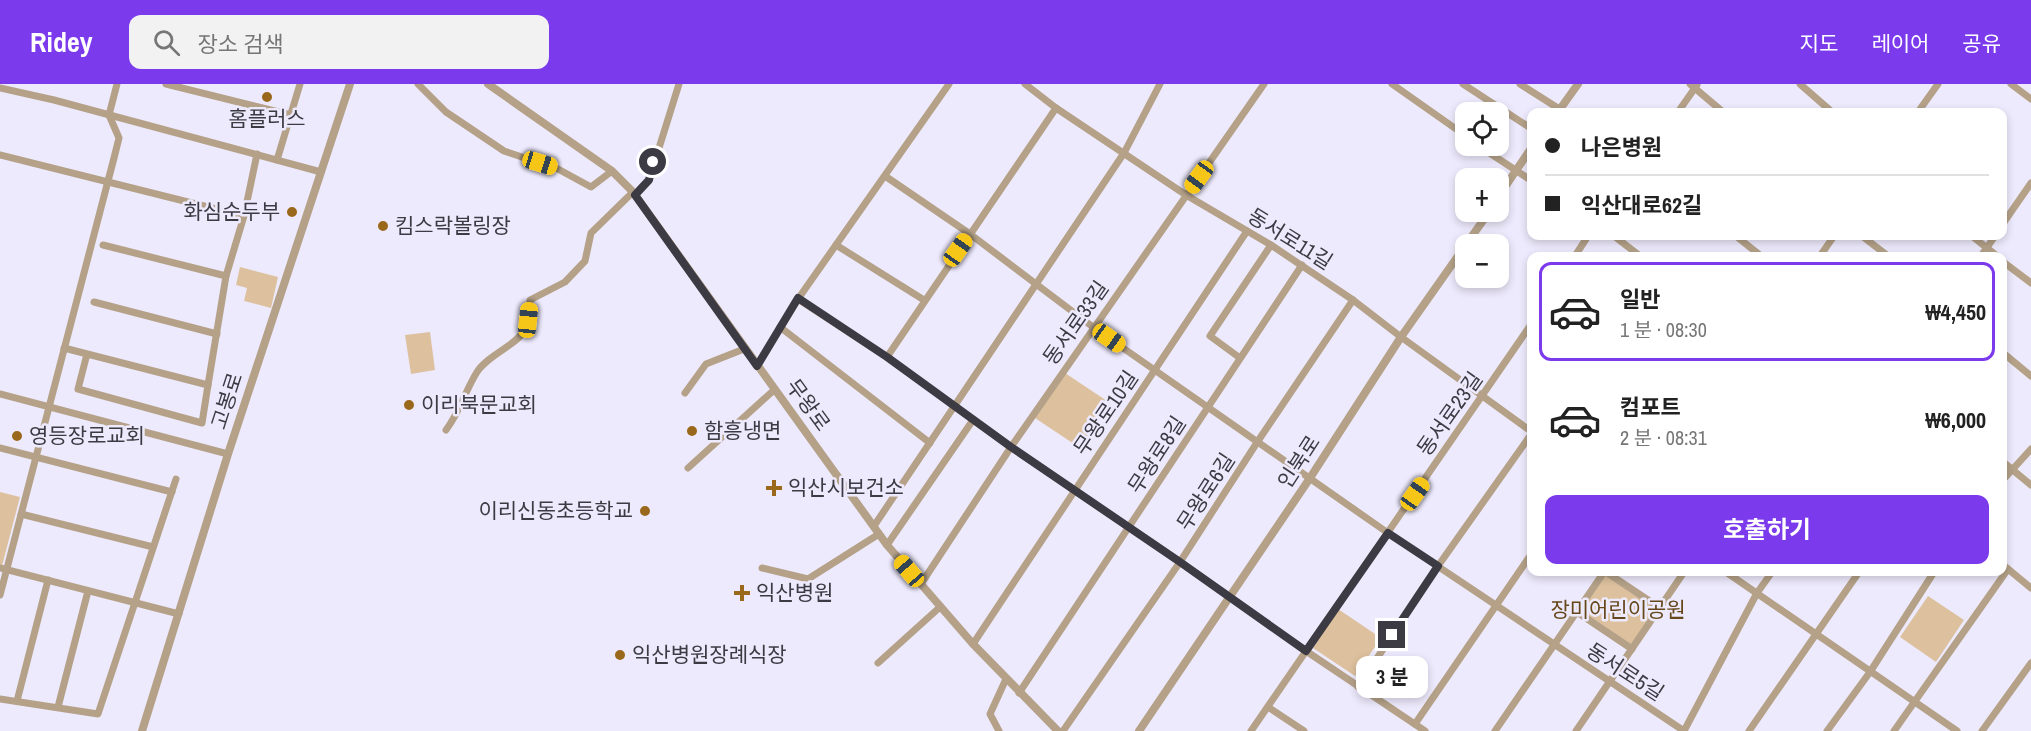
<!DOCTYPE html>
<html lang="ko">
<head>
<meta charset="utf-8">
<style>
  :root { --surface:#fff; --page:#f2f2f2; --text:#222; --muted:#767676; --line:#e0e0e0; --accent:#7c3aed }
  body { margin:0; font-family:"Archivo Narrow","Noto Sans KR",sans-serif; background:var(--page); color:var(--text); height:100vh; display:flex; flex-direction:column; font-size:22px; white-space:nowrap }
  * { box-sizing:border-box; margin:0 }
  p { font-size:20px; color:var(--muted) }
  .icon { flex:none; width:33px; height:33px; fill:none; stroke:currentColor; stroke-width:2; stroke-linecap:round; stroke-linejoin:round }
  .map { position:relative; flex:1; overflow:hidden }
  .panel { position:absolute; left:1527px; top:168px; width:480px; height:324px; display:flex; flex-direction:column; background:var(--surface); border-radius:12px; box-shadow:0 3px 9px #0003 }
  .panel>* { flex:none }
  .top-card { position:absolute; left:1527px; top:24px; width:480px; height:132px; border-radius:12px; box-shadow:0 3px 9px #0003; display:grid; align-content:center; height:132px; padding:0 18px; background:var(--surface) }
  .tools { position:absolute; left:1455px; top:18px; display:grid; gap:12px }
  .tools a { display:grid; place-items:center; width:54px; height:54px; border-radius:12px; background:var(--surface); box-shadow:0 3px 9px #0003; font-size:30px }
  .end { position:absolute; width:27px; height:27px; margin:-14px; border:8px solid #3c3a43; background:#fff; box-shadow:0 0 0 3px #fff }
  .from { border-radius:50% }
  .bubble { position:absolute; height:42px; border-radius:12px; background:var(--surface); box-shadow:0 3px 9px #0003; font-size:20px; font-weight:700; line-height:42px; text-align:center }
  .car { position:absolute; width:18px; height:36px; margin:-18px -9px; border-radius:8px; box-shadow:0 0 4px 2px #0007; background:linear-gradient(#f5c518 24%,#345 0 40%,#f5c518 0 76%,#345 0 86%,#f5c518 0) }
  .top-card b { display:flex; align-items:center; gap:21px; height:57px; font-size:22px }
  .top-card b+b { border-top:2px solid var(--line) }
  .top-card i { width:15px; height:15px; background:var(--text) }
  ul { padding:10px 0 0; list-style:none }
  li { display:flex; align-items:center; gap:18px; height:99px; margin:0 12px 9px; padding:0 6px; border:3px solid transparent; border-radius:12px }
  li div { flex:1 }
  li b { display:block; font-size:22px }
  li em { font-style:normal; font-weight:700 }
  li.active { border-color:var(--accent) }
  li>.icon { width:54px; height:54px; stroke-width:1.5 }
  .button { display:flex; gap:12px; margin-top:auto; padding:12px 18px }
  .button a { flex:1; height:69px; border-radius:12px; background:var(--accent); color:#fff; font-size:24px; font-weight:700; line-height:69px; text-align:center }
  header { display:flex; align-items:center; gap:36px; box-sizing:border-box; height:84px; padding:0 30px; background:var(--accent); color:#fff }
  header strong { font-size:28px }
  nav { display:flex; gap:33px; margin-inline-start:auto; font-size:21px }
  .search { width:420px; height:54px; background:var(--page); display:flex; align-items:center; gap:15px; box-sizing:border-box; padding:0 21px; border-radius:12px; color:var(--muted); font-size:22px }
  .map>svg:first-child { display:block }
  .green { fill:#ddc19e }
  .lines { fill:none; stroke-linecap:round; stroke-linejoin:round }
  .minor { stroke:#b4a188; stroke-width:7 }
  .tertiary { stroke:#b4a188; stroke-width:8 }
  .route { stroke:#3c3a43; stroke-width:8 }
  .poi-dot { fill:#99681a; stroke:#eeeafd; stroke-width:2 }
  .labels { text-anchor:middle; stroke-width:5; stroke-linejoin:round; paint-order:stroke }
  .poi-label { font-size:21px; fill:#3c3a43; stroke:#eeeafd; text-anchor:start }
  .street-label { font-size:21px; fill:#3c3a43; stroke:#eeeafd }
  .park-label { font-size:21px; fill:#65471a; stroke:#eeeafd }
</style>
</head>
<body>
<header>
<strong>Ridey</strong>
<div class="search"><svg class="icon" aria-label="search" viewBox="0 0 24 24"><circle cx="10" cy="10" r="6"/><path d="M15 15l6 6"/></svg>장소 검색</div>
<nav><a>지도</a><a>레이어</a><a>공유</a></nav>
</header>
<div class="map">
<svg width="2031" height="647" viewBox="0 0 2031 647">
  <rect width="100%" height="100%" fill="#eeeafd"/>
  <g class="green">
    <polygon points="240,183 278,193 271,224 244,217 247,204 236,201"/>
    <polygon points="430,248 435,286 411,290 405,251"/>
    <polygon points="1065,289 1110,319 1080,364 1035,334"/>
    <polygon points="0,408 20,413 2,482 0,481"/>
    <polygon points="1605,490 1656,525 1631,561 1581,527"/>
    <polygon points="1928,512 1964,536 1936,578 1900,553"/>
    <polygon points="1338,525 1381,554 1355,592 1313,564"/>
  </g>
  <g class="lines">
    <g class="minor">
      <polyline points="166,0 291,31"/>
      <polyline points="418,0 446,28 504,67 558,85 591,103 612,87"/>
      <polyline points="1025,0 1056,24 1186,111 1271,161 1353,216 1401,253 1532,348"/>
      <polyline points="1392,0 1466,52"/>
      <polyline points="1463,0 1532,45"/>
      <polyline points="1520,0 1561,26"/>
      <polyline points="1690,0 1723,28"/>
      <polyline points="1800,0 1832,28"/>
      <polyline points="2011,0 2031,15"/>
      <polyline points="0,4 54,16 321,88"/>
      <polyline points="1678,28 1697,1"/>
      <polyline points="1918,28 1938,0"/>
      <polyline points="1479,62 1532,97"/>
      <polyline points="0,71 244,132 257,70"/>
      <polyline points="277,76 300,0"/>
      <polyline points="885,92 970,150 1093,243 1388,449 1684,647"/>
      <polyline points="635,111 649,96 679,0"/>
      <polyline points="2002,141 2031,99"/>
      <polyline points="1614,152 1640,172"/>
      <polyline points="1736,152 1761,172"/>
      <polyline points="1862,152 1888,172"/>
      <polyline points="1972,152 1997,172"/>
      <polyline points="103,161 226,192"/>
      <polyline points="836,161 924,216"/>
      <polyline points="1575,172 1588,152"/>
      <polyline points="1820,172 1834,152"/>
      <polyline points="1981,172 1995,152"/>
      <polyline points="2002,177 2031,199"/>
      <polyline points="798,215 887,273 1011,363 1180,478 1306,567 1425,647"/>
      <polyline points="94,218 217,250"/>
      <polyline points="780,243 930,359"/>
      <polyline points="64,264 208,301 202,339 78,305 87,270"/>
      <polyline points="2002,268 2031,292"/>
      <polyline points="887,273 1056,24"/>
      <polyline points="1240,274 1210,252 1271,161"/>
      <polyline points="757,282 798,215 949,0"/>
      <polyline points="208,301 226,192 244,132"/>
      <polyline points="685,309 706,280 744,265"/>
      <polyline points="0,310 228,370"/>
      <path d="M 446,346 C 461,326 465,307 477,288 C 488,271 516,261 523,248 C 529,238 529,227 530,216 L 565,198 L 585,177 L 591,149 L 633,108"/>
      <polyline points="0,364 172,408"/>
      <polyline points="2002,377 2031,401"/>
      <polyline points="688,384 774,306"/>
      <polyline points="2002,397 2031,365"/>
      <polyline points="21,430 153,463"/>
      <polyline points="874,442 1124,69 1160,0"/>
      <polyline points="887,461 973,336"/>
      <polyline points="2002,480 2031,504"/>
      <polyline points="0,484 179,530"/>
      <polyline points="762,484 808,495 879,450"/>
      <polyline points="1606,488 1660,524"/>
      <polyline points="1726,488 1957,647"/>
      <polyline points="921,500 1011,363 1264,0"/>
      <polyline points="0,511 114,74 119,54 109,31 117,0"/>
      <polyline points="1577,528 1632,565"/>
      <polyline points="973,560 1247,147"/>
      <polyline points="878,579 940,523"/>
      <polyline points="1358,603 1438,482 1532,349"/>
      <polyline points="1019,609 1302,181"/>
      <polyline points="0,615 98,630 176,395"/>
      <polyline points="17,617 48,496"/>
      <polyline points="58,623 88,507"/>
      <polyline points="1268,623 1304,647"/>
      <polyline points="1415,640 1532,469"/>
      <polyline points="999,647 990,630 1006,595"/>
      <polyline points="1063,647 1180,478 1258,357 1353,216"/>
      <polyline points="1251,647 1532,239"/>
      <polyline points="1495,647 1604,488"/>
      <polyline points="1576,647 1684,488"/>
      <polyline points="1684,647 1757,509 1772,488"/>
      <polyline points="1749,647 1859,488"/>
      <polyline points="1827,647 1870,588 1934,488"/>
      <polyline points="1894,647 2008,485"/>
      <polyline points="1982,647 2031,579"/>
    </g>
    <g class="tertiary">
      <polyline points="488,0 612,87 633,108 887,461 973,560 1058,647"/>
      <polyline points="1558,28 1578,0"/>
      <polyline points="1498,113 1532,63"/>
      <polyline points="142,647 228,370 350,0"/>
      <polyline points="1139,647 1310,394 1401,253 1489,128"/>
    </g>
  </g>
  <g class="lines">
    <polyline class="route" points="653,78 649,96 635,111 757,282 798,214 887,273 1011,363 1180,478 1306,567 1388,449 1438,482 1392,551"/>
  </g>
  <g class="poi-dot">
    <circle cx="267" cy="13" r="6"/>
    <circle cx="292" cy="128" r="6"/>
    <circle cx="383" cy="142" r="6"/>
    <circle cx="409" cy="321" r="6"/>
    <circle cx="692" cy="347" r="6"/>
    <circle cx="17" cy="352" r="6"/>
    <path d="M771 395h6v6h6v6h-6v6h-6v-6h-6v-6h6z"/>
    <circle cx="645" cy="427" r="6"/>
    <path d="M739 500h6v6h6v6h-6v6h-6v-6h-6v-6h6z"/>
    <circle cx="620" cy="571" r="6"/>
  </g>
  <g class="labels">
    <g class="poi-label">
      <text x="267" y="42" text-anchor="middle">홈플러스</text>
      <text x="280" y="135" text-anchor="end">화심순두부</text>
      <text x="395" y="149">킴스락볼링장</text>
      <text x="421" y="328">이리북문교회</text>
      <text x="704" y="354">함흥냉면</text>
      <text x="29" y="359">영등장로교회</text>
      <text x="788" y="411">익산시보건소</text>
      <text x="633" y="434" text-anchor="end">이리신동초등학교</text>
      <text x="756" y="516">익산병원</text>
      <text x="632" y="578">익산병원장례식장</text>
    </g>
    <g class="street-label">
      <text transform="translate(1290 155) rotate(32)" y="7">동서로11길</text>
      <text transform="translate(1076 239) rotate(-55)" y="7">동서로33길</text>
      <text transform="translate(227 317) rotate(-72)" y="7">고봉로</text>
      <text transform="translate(808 321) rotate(54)" y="7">무왕로</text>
      <text transform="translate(1106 329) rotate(-56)" y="7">무왕로10길</text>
      <text transform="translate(1450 330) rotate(-55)" y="7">동서로23길</text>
      <text transform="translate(1157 371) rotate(-57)" y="7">무왕로8길</text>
      <text transform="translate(1299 378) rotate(-57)" y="7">인북로</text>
      <text transform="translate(1206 408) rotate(-57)" y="7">무왕로6길</text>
      <text transform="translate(1625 588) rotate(33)" y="7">동서로5길</text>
    </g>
    <g class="park-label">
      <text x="1618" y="533">장미어린이공원</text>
    </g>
  </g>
</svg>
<div class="tools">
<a><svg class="icon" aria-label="locate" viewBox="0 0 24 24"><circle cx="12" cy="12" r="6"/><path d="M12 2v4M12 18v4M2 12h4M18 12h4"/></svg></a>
<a>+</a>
<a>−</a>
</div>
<i class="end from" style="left:653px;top:78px"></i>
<i class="end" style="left:1392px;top:551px"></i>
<div class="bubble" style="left:1356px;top:572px;width:72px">3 분</div>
<i class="car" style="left:540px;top:79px;rotate:107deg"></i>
<i class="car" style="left:1199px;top:93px;rotate:216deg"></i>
<i class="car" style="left:958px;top:166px;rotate:35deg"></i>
<i class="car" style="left:528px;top:236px;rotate:6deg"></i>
<i class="car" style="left:1109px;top:254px;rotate:125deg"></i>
<i class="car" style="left:1415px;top:410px;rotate:35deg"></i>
<i class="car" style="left:909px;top:487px;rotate:319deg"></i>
<div class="top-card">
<b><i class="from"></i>나은병원</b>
<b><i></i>익산대로62길</b>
</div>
<section class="panel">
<ul>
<li class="active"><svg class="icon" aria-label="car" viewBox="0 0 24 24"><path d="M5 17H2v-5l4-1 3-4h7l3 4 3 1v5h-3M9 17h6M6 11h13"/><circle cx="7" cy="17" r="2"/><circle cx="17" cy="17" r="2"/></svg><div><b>일반</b><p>1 분 · 08:30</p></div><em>₩4,450</em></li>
<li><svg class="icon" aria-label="car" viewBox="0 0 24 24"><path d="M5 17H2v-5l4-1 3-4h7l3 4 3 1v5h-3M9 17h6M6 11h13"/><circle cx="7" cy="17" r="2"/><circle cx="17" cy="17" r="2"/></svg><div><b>컴포트</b><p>2 분 · 08:31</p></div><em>₩6,000</em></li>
</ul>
<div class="button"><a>호출하기</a></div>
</section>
</div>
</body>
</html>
